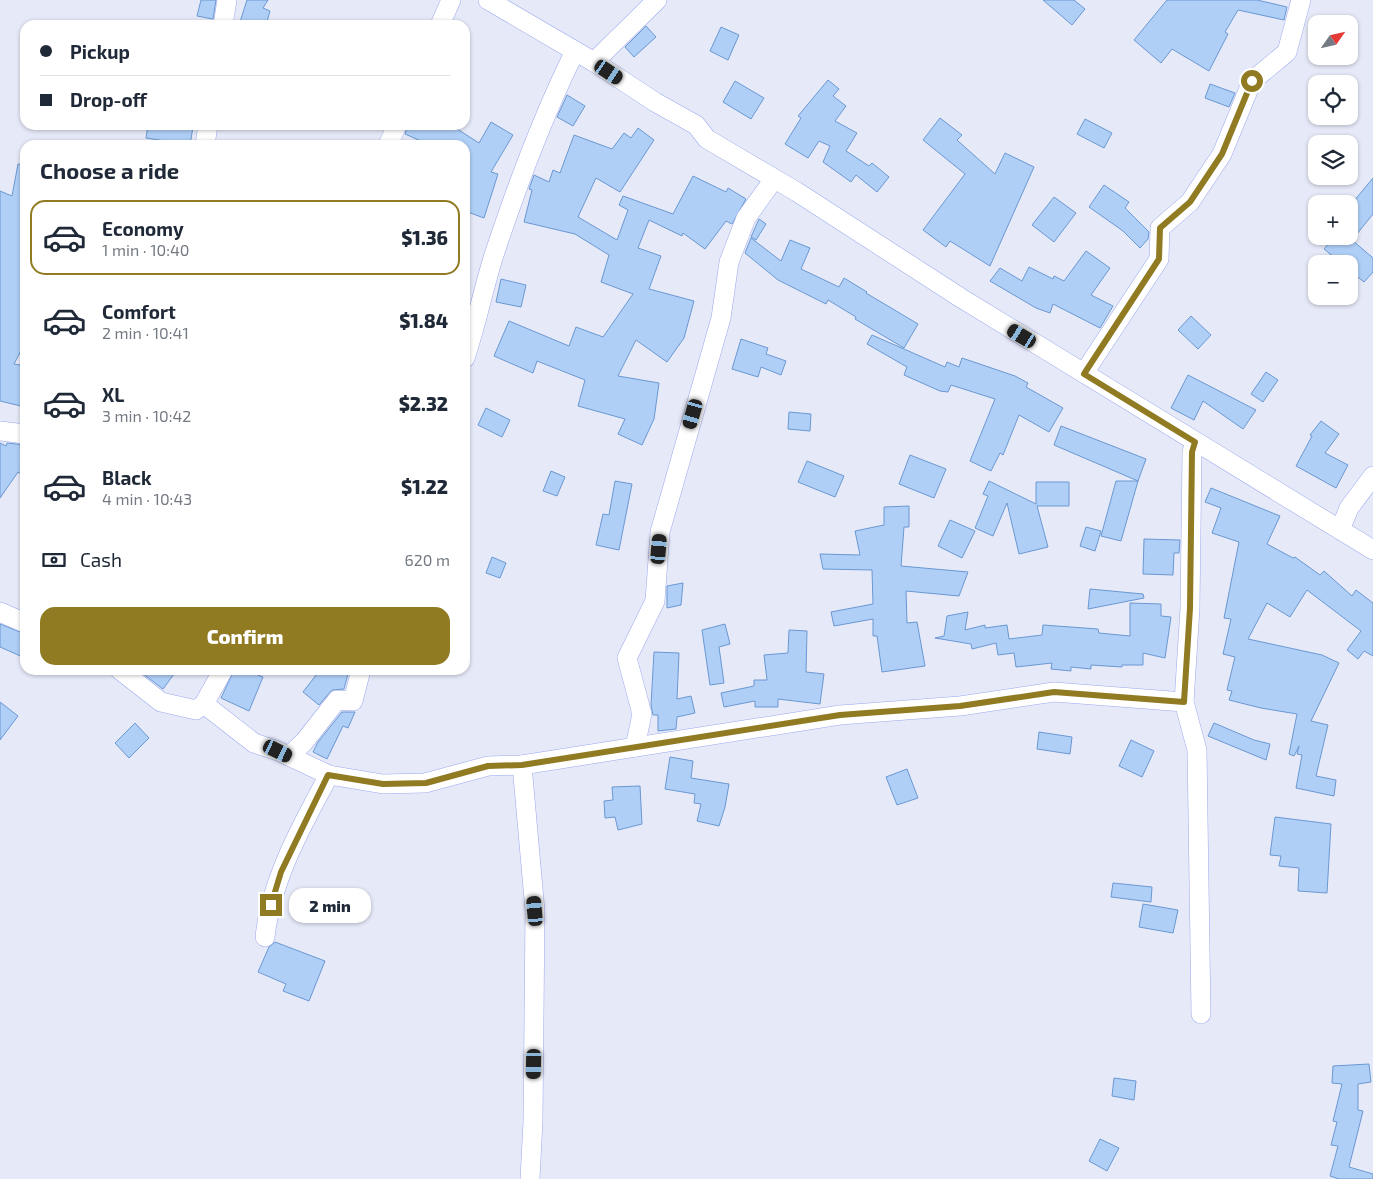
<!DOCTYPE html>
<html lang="en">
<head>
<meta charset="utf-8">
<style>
  :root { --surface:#fff; --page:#f6f6f7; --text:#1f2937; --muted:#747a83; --line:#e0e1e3; --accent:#917b22 }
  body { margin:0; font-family:"Exo 2",sans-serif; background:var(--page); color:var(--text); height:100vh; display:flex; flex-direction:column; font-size:19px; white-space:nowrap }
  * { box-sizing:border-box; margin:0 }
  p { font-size:16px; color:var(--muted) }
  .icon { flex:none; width:28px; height:28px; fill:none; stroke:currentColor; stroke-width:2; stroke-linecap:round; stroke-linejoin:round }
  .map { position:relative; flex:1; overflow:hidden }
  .drawer { position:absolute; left:20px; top:140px; width:450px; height:535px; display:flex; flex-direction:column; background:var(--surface); border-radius:15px; box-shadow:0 1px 4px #0004 }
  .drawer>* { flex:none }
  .hud { position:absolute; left:20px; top:20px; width:450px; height:110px; border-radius:15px; box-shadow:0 1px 4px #0004; display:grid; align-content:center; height:110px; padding:0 20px; background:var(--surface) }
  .needle { width:32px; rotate:56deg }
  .fabs { position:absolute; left:1308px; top:15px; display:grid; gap:10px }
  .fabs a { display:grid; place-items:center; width:50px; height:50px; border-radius:10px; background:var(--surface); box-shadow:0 1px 4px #0004; font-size:25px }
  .end { position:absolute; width:22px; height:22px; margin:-11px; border:6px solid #917b22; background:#fff; box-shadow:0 0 0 2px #fff }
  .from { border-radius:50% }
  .bubble { position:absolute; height:35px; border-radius:15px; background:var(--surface); box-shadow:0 1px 4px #0004; font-size:16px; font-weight:800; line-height:35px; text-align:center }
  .car { position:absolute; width:15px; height:30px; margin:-15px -8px; border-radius:6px; box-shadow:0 0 4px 1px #0007; background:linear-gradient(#222 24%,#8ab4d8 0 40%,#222 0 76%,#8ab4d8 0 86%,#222 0) }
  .hud b { display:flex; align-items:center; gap:18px; height:48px; font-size:19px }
  .hud b+b { border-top:1px solid var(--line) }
  .hud i { width:12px; height:12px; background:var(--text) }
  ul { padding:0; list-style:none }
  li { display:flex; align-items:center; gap:15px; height:75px; margin:0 10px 8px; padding:0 10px; border:2px solid transparent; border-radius:15px }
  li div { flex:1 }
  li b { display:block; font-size:19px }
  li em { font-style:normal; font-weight:800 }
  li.active { border-color:var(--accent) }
  li>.icon { width:45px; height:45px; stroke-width:1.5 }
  h2 { padding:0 20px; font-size:22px; line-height:60px }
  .pay { display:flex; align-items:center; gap:12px; height:55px; padding:0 20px; font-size:19px }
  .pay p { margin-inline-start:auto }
  .button { display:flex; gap:10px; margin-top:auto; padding:10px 20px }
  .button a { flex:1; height:58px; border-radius:15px; background:var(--accent); color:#fff; font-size:20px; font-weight:800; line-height:58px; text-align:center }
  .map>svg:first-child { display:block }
  .building { fill:#afcff7; stroke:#6a98d2 }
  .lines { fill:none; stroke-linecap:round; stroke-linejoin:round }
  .street-casing { stroke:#9ba9ed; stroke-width:20 }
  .street { stroke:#fff; stroke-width:19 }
  .route { stroke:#917b22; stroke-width:6 }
</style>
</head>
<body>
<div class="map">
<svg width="1373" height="1179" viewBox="0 0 1373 1179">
  <rect width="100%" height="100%" fill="#e6e9f8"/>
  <g class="building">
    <polygon points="201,0 216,0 213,19 197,16"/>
    <polygon points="247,0 268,0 263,8 270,11 266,25 239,25"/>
    <polygon points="1043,0 1074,0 1085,9 1072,25"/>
    <polygon points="1167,0 1257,0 1287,7 1284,20 1238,10 1225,32 1228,34 1209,71 1172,49 1161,63 1134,40"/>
    <polygon points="646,26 656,37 634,57 625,47"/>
    <polygon points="721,27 739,35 728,60 710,51"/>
    <polygon points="828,80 839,89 833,96 846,106 835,121 857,133 846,151 869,166 872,163 889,177 877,192 856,175 851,182 823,162 830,146 819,141 808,158 785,144 801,118 798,116"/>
    <polygon points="735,81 764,98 751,119 723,102"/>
    <polygon points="1210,84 1235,93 1229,107 1205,98"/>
    <polygon points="567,95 585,106 573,126 557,117"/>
    <polygon points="940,118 962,135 957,140 995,174 1005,153 1034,167 990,266 950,241 946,247 923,230 965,174 923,140"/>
    <polygon points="1085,119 1112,133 1104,148 1077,134"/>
    <polygon points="491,122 513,135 491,172 498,174 484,218 465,211 465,145 419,145 421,141 405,134 408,125 451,125 479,143"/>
    <polygon points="148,125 193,127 190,145 146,138"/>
    <polygon points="638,128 654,140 620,192 596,178 578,217 617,240 628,210 619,205 623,196 673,214 693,176 726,192 728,188 746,199 732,224 726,221 705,249 683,233 682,236 649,220 638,248 661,256 649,289 694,301 684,338 667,362 636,340 618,376 659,383 654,419 642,445 618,434 625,419 578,406 585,380 537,361 533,373 494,356 509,321 569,346 576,327 603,337 633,294 601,282 609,255 575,234 524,222 532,190 529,189 534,175 549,182 553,170 560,173 574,135 612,149 624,133 631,138"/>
    <polygon points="18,164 25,165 25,343 14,364 25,366 25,407 0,401 0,191 12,196"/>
    <polygon points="1373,178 1373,214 1352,240 1373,258 1373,272 1364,282 1349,270 1349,264 1342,264 1324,249 1335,236 1349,237 1349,207"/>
    <polygon points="1104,185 1129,202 1125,208 1149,232 1148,239 1140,248 1123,231 1089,207"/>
    <polygon points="1054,197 1076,213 1054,242 1032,225"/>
    <polygon points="759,219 766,224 756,240 751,237"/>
    <polygon points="751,238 781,261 790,240 810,248 801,269 839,287 844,278 867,292 866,293 918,324 904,348 855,319 856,317 828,300 826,304 778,280 745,253"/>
    <polygon points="1086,251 1110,268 1091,295 1113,306 1100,328 1053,304 1050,313 1036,308 990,281 1000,268 1022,281 1029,267 1053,279 1054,276 1064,281"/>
    <polygon points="501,279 526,285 521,307 496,302"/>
    <polygon points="1191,316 1211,335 1198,349 1178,330"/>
    <polygon points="872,335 945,367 947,362 959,367 962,358 1015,376 1028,383 1026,387 1063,408 1049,432 1019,415 1003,455 1000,453 991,471 970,461 995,399 951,385 948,392 940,391 904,375 907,367 867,344"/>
    <polygon points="741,339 768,348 766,354 786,361 781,375 761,367 758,377 732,369"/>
    <polygon points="1266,372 1278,380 1263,402 1251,394"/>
    <polygon points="1188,375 1256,410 1243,429 1203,401 1194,420 1171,408"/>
    <polygon points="486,408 510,420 502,437 478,425"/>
    <polygon points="789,412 811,414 810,431 788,429"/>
    <polygon points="1321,421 1339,434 1325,453 1348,465 1336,488 1296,466 1312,436 1310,435"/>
    <polygon points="1061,426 1146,459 1138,481 1054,445"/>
    <polygon points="0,443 6,446 7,443 25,445 25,466 21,474 18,472 0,498"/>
    <polygon points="910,455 946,469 934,498 899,484"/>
    <polygon points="807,461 844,476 835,497 798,482"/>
    <polygon points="551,471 565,477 557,496 543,491"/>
    <polygon points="615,481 632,484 619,550 596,545 603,514 609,515"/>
    <polygon points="989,481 1036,504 1036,482 1069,482 1069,506 1037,506 1048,547 1019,554 1007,503 993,536 975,528 988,496 983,494"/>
    <polygon points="1116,481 1138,481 1121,541 1101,536"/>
    <polygon points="1211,488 1280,516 1267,544 1293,558 1295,557 1320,575 1324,571 1352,596 1356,590 1373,603 1373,656 1364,651 1358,659 1347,650 1361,631 1307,590 1290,617 1267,603 1248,639 1322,655 1339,663 1311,721 1328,725 1316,776 1336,780 1334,796 1296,788 1302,755 1297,754 1299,746 1294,756 1289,754 1297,714 1261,708 1229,700 1232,691 1227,690 1235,657 1223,654 1231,619 1224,618 1239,542 1212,533 1221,508 1205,502"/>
    <polygon points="909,506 909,527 904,527 901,566 968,572 959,596 906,591 907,623 917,622 925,666 882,672 877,636 873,636 873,619 834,626 831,612 873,604 872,570 823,569 820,554 860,555 855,531 884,525 884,507"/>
    <polygon points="950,520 975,531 962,558 938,546"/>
    <polygon points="1086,527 1101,531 1095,551 1080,546"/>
    <polygon points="1144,539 1180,540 1179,553 1174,553 1173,575 1143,574"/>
    <polygon points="492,557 506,563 500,578 486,573"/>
    <polygon points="683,583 681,605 667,608 667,586"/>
    <polygon points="1090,589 1143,594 1144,598 1088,609"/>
    <polygon points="1130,603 1161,604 1161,616 1171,617 1165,658 1143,653 1143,665 1122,665 1122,667 1091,665 1091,669 1071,667 1071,671 1051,669 1052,663 1016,667 1014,653 998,655 996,643 972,649 971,644 935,638 944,636 947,616 968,612 965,630 985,625 985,628 1007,625 1009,639 1042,635 1043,625 1098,629 1099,633 1130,636"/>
    <polygon points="0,624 25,634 25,658 0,647"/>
    <polygon points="725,624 730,644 719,647 724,683 710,685 702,630"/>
    <polygon points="789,630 807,631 806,672 824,674 820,704 778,699 778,707 755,707 755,701 724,707 721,693 754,686 754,680 767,680 764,655 788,653"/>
    <polygon points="654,652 679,653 677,699 691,696 695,713 677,717 676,729 658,731 658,715 653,715 651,705"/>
    <polygon points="138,670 177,670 163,689"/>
    <polygon points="234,670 246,670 263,677 249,711 221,698"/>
    <polygon points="320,670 349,670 344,689 332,690 319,705 303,692"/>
    <polygon points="0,702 18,716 0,740"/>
    <polygon points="342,712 355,712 348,728 343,726 327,759 313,752 318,742"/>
    <polygon points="135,723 149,738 129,758 115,743"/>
    <polygon points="1214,723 1254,740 1270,744 1266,760 1208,736"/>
    <polygon points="1039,732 1072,737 1070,754 1037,749"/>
    <polygon points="1131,740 1154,751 1142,777 1119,766"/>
    <polygon points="670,757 693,761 691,778 729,784 725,807 719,826 697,821 701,804 694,803 695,794 665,789"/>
    <polygon points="907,769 918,798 897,805 886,777"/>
    <polygon points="640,786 642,824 618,830 615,817 605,818 604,801 613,800 612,787"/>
    <polygon points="1275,817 1331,824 1327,893 1298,891 1299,868 1279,866 1281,856 1270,855"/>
    <polygon points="1113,883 1152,887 1151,902 1111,897"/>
    <polygon points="1143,904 1178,910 1173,933 1139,927"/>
    <polygon points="275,942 325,961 309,1001 283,991 286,984 258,972 269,947"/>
    <polygon points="1369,1064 1371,1082 1358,1084 1358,1110 1363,1111 1349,1167 1373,1174 1373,1179 1339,1179 1330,1176 1338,1146 1331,1145 1337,1122 1333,1121 1342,1084 1332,1083 1333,1066"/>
    <polygon points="1114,1078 1136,1081 1134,1100 1112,1096"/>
    <polygon points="1100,1139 1119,1148 1107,1171 1089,1161"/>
  </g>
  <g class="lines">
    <defs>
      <g id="street">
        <polyline points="488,0 594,62 657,0"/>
        <polyline points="223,25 227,0"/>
        <polyline points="440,25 451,0"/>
        <polyline points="594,62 655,102 696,125 707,139 797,192 961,298 1373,550"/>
        <polyline points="205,145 208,125"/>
        <polyline points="388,145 397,125"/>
        <path d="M 465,358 C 476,325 483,291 493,258 C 516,188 542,118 575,51"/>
        <polyline points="1084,373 1159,259 1160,228 1190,202 1222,154 1252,81 1287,52 1301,0"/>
        <polyline points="0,431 25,434"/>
        <polyline points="1195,442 1192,452 1190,608 1184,702 1197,750 1201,1014"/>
        <polyline points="1340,530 1349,508 1373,476"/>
        <polyline points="0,612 25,623"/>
        <polyline points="120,670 161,702 196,710 204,704 223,670"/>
        <polyline points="204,704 254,743 278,751 329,775 383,784 425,783 488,766 522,765 840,715 960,706 1054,692 1184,702"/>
        <polyline points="635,747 642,714 627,658 655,601 660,532 721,318 729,262 746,218 774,179"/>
        <polyline points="289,756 304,742 337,700 353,701 361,670"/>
        <polyline points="522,765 535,911 533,1121 530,1179"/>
        <path d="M 265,937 C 271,880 302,825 329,775"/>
      </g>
    </defs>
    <use href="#street" class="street-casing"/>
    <use href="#street" class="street"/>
  </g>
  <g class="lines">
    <polyline class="route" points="271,905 281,872 328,775 383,784 426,783 488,766 522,765 840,715 960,706 1054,692 1184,702 1190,608 1192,452 1195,442 1084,374 1159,259 1160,228 1190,202 1222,154 1252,81"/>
  </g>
</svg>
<div class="fabs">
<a><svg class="needle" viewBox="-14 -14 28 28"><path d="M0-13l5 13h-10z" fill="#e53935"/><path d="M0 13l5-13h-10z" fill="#747a83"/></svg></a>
<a><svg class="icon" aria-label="locate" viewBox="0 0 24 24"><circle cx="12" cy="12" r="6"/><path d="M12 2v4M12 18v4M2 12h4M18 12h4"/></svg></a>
<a><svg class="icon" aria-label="layers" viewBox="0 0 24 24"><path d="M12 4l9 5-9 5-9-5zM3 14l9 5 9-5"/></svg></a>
<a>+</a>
<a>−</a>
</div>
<i class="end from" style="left:1252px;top:81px"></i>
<i class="end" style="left:271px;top:905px"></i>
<div class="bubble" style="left:289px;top:888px;width:82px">2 min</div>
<i class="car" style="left:609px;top:72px;rotate:124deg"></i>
<i class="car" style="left:1022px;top:336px;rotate:301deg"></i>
<i class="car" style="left:693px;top:414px;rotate:196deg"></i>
<i class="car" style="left:659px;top:549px;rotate:5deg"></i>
<i class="car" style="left:278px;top:751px;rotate:116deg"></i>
<i class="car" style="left:535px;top:911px;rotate:355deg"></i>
<i class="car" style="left:534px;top:1064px;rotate:181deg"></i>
<div class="hud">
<b><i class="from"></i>Pickup</b>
<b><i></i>Drop-off</b>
</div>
<section class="drawer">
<h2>Choose a ride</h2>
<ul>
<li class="active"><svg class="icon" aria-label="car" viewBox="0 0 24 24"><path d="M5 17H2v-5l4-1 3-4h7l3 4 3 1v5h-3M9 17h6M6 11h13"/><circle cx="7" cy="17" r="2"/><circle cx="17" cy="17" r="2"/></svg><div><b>Economy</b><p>1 min · 10:40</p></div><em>$1.36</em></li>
<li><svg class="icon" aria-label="car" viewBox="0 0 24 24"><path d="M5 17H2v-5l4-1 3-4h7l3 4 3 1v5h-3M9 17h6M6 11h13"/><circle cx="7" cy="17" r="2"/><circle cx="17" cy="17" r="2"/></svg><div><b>Comfort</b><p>2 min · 10:41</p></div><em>$1.84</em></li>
<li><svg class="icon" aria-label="car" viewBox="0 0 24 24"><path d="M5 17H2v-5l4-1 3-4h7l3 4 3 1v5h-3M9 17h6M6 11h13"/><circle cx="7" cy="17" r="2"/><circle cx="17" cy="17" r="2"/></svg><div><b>XL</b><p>3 min · 10:42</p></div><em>$2.32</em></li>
<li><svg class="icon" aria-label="car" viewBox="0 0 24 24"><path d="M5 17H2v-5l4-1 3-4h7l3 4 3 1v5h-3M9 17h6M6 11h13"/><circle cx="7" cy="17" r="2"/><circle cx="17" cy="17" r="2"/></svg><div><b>Black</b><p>4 min · 10:43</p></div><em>$1.22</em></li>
</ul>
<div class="pay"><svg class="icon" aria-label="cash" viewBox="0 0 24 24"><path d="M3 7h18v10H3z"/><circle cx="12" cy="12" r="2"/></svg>Cash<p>620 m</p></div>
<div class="button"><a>Confirm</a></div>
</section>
</div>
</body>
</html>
